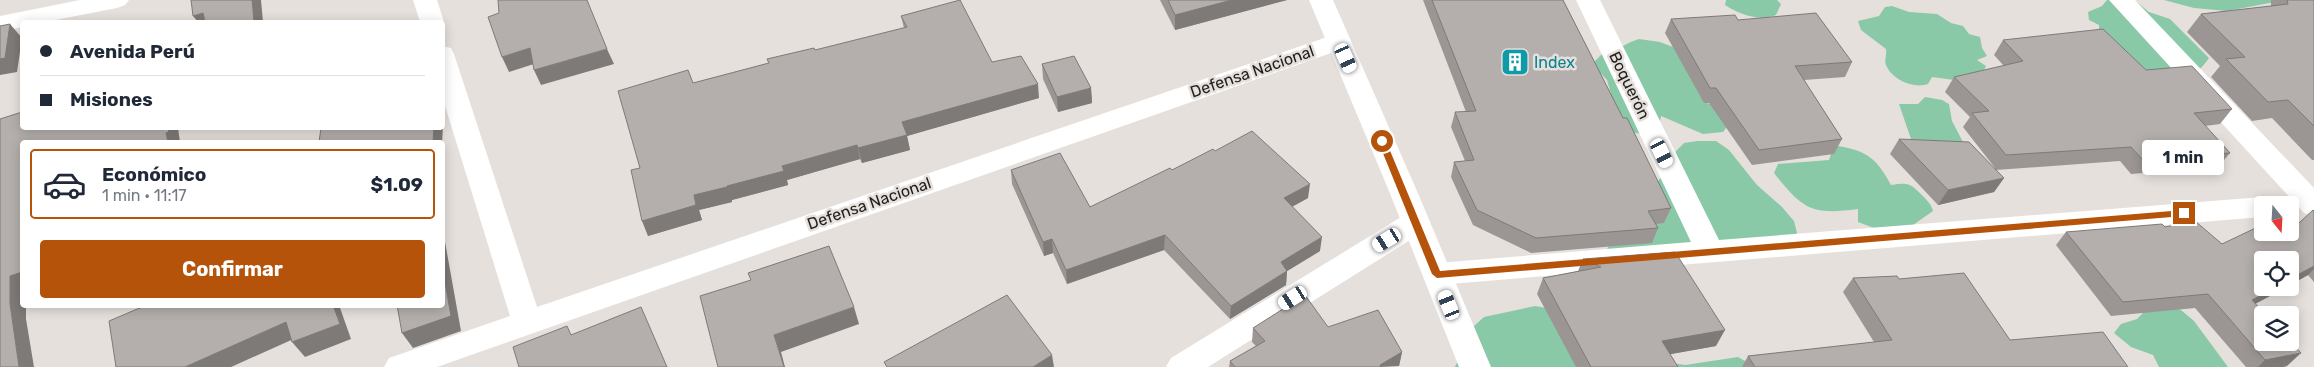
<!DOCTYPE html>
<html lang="es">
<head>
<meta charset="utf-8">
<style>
  :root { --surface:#fff; --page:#f6f6f7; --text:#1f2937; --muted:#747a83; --line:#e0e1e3; --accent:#b45309 }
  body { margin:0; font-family:Rubik,sans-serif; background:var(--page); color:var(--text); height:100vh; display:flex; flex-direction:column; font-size:19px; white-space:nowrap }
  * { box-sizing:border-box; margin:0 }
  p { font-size:16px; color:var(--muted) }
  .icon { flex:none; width:28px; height:28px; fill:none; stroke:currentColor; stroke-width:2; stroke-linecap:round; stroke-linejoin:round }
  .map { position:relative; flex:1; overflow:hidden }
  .sheet { position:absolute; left:20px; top:140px; width:425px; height:168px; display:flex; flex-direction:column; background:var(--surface); border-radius:5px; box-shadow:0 2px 12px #0003 }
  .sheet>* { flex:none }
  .banner { position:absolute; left:20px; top:20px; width:425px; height:110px; border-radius:5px; box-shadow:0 2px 12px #0003; display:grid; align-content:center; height:110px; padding:0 20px; background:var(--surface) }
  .needle { width:32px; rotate:162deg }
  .controls { position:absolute; left:2254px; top:196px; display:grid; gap:10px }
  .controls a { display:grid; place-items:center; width:45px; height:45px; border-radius:5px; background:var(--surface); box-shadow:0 2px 12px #0003; font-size:25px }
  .end { position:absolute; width:22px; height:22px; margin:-11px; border:6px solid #b45309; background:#fff; box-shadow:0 0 0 2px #fff }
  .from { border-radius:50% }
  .bubble { position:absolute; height:35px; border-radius:5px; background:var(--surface); box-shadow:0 2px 12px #0003; font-size:16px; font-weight:700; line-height:35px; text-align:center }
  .car { position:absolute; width:15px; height:30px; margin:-15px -8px; border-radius:6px; box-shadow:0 0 4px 1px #0007; background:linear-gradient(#fff 24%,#345 0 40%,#fff 0 76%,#345 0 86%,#fff 0) }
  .banner b { display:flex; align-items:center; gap:18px; height:48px; font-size:19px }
  .banner b+b { border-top:1px solid var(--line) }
  .banner i { width:12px; height:12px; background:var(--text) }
  ul { padding:9px 0 0; list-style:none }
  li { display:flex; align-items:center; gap:15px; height:70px; margin:0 10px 8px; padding:0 10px; border:2px solid transparent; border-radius:5px }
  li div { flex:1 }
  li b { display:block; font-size:19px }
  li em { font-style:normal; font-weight:700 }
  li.on { border-color:var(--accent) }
  li>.icon { width:45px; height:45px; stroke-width:1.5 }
  .primary-button { display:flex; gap:10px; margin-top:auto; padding:10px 20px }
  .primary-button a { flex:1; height:58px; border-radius:5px; background:var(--accent); color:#fff; font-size:20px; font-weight:700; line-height:58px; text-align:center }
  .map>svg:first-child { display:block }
  .green { fill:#8ac9a7 }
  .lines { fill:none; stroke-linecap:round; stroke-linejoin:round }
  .street { fill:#fff; fill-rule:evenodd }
  .secondary { fill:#fff; fill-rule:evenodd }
  .primary { fill:#fff; fill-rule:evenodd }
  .wall { fill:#9b9694 }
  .shaded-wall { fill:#7e7a78 }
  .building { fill:#b4afac; stroke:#7e7a78 }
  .route { fill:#b45309 }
  .labels { text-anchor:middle; stroke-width:5; stroke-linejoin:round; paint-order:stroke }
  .culture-label { font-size:16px; fill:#0d838f; stroke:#e5e0dc; text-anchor:start }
  .street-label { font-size:16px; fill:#23211f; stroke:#e5e0dc }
</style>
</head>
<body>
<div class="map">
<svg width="2314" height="367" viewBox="0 0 2314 367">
  <rect width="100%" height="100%" fill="#e5e0dc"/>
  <g class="green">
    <path d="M 1726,0 L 1777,0 L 1781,4 L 1776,15 C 1759,22 1739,14 1725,5 Z"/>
    <path d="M 2107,0 L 2128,0 L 2138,3 L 2149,12 L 2170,19 L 2209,58 C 2191,83 2181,78 2153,79 L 2099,31 L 2099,25 L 2089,20 L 2088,12 L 2102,6 Z"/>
    <polygon points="2164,0 2314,0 2275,2 2227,11 2194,8"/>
    <path d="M 1892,6 L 1909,12 L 1937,14 L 1951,23 L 1963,26 L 1969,34 L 1980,37 L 1982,48 L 1987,56 L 1977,60 L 1986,66 L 1981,76 L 1962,81 L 1932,77 L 1928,84 C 1914,89 1892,80 1886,65 C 1884,60 1887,55 1886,49 L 1861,30 L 1858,21 L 1879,16 L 1885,7 Z"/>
    <path d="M 1639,39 L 1660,42 L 1673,47 L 1707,103 L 1723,109 L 1727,116 L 1726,128 L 1723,132 L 1703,134 L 1661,116 L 1659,127 C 1643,136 1635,135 1620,126 L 1607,80 L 1595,67 L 1595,61 L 1604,52 C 1616,52 1627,42 1639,39 Z"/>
    <polygon points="1925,97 1942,100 1949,104 1952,121 1963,142 1912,142 1899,104 1918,104"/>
    <polygon points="1697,141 1716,141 1729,150 1757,185 1782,207 1794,221 1797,233 1791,245 1601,259 1615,236 1666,171 1676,151 1684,143"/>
    <path d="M 1838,146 C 1868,151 1877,159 1891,185 C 1911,182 1910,184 1924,197 C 1928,202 1931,204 1933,211 L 1913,225 L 1874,228 L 1858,222 L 1858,209 C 1812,215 1803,210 1774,173 L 1778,164 L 1829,160 L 1832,151 Z"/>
    <polygon points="2162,294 2194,321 2228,367 2159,367 2153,355 2131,347 2114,333 2121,324 2137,319"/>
    <polygon points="1535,306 1553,309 1666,362 1685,365 1738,357 1756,367 1455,367 1473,327 1484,317"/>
  </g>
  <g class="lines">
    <g class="street">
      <polygon points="80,0 129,0 125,5 117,8 45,22 22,22 22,27 0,32 0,16"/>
      <polygon points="413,0 437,0 444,22 442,25 442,22 420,22"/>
      <polygon points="1576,0 1600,0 1719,240 2262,197 2272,200 2275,205 2262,205 2262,217 1437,285 1427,282 1422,274 1427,266 1437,263 1691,242"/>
      <polygon points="2109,0 2135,0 2314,188 2314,216 2304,213"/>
      <polygon points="1339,33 1348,35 1351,41 1348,47 437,367 384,367 389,358 510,316 442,96 442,46 451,48 454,54 537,307"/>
    </g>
    <polygon class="secondary" points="1416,211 1426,214 1430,222 1426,230 1208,367 1166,367 1171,358 1406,214"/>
    <polygon class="primary" points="1309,0 1333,0 1417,191 1491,367 1459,367 1389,191"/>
  </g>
  <g class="wall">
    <polygon points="1160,0 1287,0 1175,30"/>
    <polygon points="1423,0 1563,0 1623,118 1671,208 1664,223 1656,224 1658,228 1652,243 1531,253 1473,225 1451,177 1454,162 1465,161 1451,127 1455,112 1466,112"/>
    <polygon points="2271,0 2314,0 2314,160 2312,160 2272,118 2252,121 2211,77 2220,66 2187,32 2201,14 2271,6"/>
    <polygon points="901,16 992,62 1039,98 907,136 910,150 862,163 860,159 787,180 788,185 732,200 732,202 699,210 702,220 648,236 640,168 693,83 904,28"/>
    <polygon points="1671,19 1738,20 1852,62 1845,77 1804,80 1842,139 1834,154 1752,165 1709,103 1704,103 1665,33"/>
    <polygon points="2003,40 2146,70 2232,109 2220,124 2205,126 2230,153 2218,167 2131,174 2120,161 1996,170 2004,178 1994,192 1938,205 1890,154 1899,139 1995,168 1963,127 1970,117 1945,92 1954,77 2004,66 1994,55"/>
    <polygon points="1042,64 1091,88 1092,103 1058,112 1043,79"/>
    <polygon points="1215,151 1308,198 1292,207 1320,251 1287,271 1286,285 1230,319 1164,250 1067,284 1053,253 1044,256 1012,184 1011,170 1090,207"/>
    <polygon points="2314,211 2314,282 2308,275 2255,304 2287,366 2283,367 2246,367 2195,308 2111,316 2056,245 2066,232 2165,227 2222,244 2299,223"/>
    <polygon points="1675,252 1716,346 1670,354 1678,367 1576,367 1537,294 1543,278 1578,271 1583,259"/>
    <polygon points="1853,278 1899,279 2010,340 2128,367 1742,367 1748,356 1874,342 1843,292"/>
    <polygon points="1328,327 1402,352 1399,366 1229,367 1230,361 1256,346 1252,342 1253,328"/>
  </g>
  <g class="shaded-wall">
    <polygon points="252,0 261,0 263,22 254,22"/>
    <polygon points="1232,0 1287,0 1175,30 1175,15"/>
    <polygon points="203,13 209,22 198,22 193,16"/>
    <polygon points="10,24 22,38 17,72 0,75 0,59"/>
    <polygon points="530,48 537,63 509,72 502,57"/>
    <polygon points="607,49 614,64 541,85 534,70"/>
    <polygon points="1038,84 1039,98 907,136 910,150 862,163 858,148 902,122"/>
    <polygon points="1091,88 1092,103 1058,112 1057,97"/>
    <polygon points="442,125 443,126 442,144 442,142 433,142 434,128 442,128"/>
    <polygon points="168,128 178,128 180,142 168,142 166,133"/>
    <polygon points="857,145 860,159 787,180 788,185 732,200 732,202 699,210 702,220 648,236 642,221 694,195 727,186 782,166"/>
    <polygon points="442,153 445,157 442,188"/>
    <polygon points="2004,178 1994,192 1938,205 1948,190"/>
    <polygon points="1310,184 1308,198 1282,212 1284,198"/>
    <polygon points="442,225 461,331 413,348 402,333 442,265"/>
    <polygon points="1165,235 1164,250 1067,284 1066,270"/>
    <polygon points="1322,237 1320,251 1279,276 1281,262"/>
    <polygon points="1052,239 1053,253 1044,256 1043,242"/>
    <polygon points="2314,266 2314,269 2308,275 2290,285 2290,279"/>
    <polygon points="1287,271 1286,285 1230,319 1231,306"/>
    <polygon points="22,272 22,305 26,305 26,319 34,367 19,367 10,304 10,276"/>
    <polygon points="2275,288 2285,288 2238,313 2252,300"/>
    <polygon points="333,305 339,305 351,339 305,357 292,342"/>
    <polygon points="854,307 859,324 781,352 785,367 784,367 774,335"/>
    <polygon points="286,322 298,337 231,367 185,367"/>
    <polygon points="1725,330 1716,346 1655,357 1662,341"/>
    <polygon points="1402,352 1399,366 1380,367 1380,365"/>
    <polygon points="2301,353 2287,366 2283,367 2258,367 2265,360"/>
    <polygon points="1052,355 1054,367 1033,367"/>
  </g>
  <g class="building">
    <polygon points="191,0 252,0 254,22 205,22 203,13 193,16"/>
    <polygon points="498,0 587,0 607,49 534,70 530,48 502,57 488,17 499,13"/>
    <polygon points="960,0 992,62 1021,56 1038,84 902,122 907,135 858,148 857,145 782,166 784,171 727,186 727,187 694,195 696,205 642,221 631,170 640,168 618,91 688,70 693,83 769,63 767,59 814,48 815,50 907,27 901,16"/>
    <polygon points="1168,0 1232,0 1175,15"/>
    <polygon points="1432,0 1563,0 1623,118 1627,118 1671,208 1648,211 1658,228 1536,238 1477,210 1454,162 1474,160 1455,112 1476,111"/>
    <polygon points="2287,0 2314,0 2314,126 2288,100 2268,102 2226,59 2245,57 2201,14 2288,4"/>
    <polygon points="1816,13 1852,62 1795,66 1842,139 1759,150 1716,88 1710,88 1671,19 1735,15 1738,20"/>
    <polygon points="10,24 5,58 0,59 0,26"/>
    <polygon points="2103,29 2146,70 2192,66 2232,109 2194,113 2230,153 2142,159 2131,147 2006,155 1972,113 1989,111 1954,77 2023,61 2003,40"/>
    <polygon points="1074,56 1091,88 1057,97 1042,64"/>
    <polygon points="22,112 22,128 168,128 169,132 166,133 168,142 22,142 22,272 10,276 10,304 19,367 0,367 0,119"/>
    <polygon points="321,128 434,128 433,142 319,142"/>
    <polygon points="1252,131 1310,184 1284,198 1322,237 1281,262 1287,271 1231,306 1165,235 1066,270 1052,239 1043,242 1011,170 1060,153 1090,207 1170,168 1172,170 1213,149 1215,151"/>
    <polygon points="1899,139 1969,142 2004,178 1948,190"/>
    <polygon points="2313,210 2314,211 2314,266 2290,279 2290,260 2262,260 2262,288 2275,288 2252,300 2266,315 2262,315 2262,342 2290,342 2290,341 2301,353 2265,360 2208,294 2123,302 2066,232 2162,224 2165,227 2195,221 2222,244 2262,225 2262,232 2290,232 2290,217 2299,223"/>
    <polygon points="829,246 854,307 774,335 784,367 718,367 700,296 751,280 748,273"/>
    <polygon points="1675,252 1725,330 1662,341 1678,367 1591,367 1543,278 1601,267 1583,259"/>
    <polygon points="442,265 451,316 402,333 397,305 442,305"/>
    <polygon points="1964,273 2010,340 2103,332 2128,367 1755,367 1748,356 1892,340 1853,278 1897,276 1899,279"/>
    <polygon points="1007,295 1052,355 1033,367 887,367 884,362"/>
    <polygon points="1305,295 1328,327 1378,310 1402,352 1380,365 1381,367 1235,367 1230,361 1265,341 1253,328"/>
    <polygon points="142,305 333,305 340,324 292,342 286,322 185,367 116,367 109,321 142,307"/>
    <polygon points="641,307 667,367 519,367 513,347 567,326 571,335"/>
  </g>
  <polygon class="route" points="1382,138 1386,141 1440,271 2184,210 2188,213 2184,216 1437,278 1432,274 1378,141"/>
  <defs>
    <symbol id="building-square" viewBox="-11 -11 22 22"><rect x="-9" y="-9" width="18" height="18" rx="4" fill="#0f9aa8" stroke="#e5e0dc"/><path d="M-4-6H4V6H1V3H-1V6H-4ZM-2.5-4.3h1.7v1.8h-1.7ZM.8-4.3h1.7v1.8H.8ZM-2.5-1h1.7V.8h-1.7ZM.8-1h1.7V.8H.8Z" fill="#fff"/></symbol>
  </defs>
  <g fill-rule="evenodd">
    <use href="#building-square" x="1499" y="46" width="32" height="32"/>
  </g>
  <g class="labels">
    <g class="culture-label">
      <text x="1534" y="68">Index</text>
    </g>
    <g class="street-label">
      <text transform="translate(1252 71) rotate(-19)" y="6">Defensa Nacional</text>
      <text transform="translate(1630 85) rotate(64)" y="6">Boquerón</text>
      <text transform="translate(869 203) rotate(-19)" y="6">Defensa Nacional</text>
    </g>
  </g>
</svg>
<div class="controls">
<a><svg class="needle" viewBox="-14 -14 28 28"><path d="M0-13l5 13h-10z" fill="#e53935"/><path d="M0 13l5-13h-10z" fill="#747a83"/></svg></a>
<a><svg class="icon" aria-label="locate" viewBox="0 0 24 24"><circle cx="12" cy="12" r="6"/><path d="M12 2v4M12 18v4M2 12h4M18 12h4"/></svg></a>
<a><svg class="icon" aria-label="layers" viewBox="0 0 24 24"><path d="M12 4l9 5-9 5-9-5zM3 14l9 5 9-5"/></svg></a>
</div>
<i class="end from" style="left:1382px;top:141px"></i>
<i class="end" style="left:2184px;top:213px"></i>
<div class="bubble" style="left:2142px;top:140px;width:82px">1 min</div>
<i class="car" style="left:1346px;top:58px;rotate:156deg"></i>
<i class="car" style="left:1662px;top:153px;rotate:154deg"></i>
<i class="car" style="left:1387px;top:240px;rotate:239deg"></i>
<i class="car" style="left:1293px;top:298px;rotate:238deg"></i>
<i class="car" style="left:1449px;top:305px;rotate:338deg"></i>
<div class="banner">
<b><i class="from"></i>Avenida Perú</b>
<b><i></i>Misiones</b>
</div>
<section class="sheet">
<ul>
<li class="on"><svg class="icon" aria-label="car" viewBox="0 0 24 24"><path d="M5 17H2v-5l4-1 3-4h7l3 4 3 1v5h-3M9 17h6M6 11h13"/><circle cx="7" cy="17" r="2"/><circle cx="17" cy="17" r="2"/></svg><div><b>Económico</b><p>1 min · 11:17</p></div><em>$1.09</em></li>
</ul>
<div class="primary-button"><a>Confirmar</a></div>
</section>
</div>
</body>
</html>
